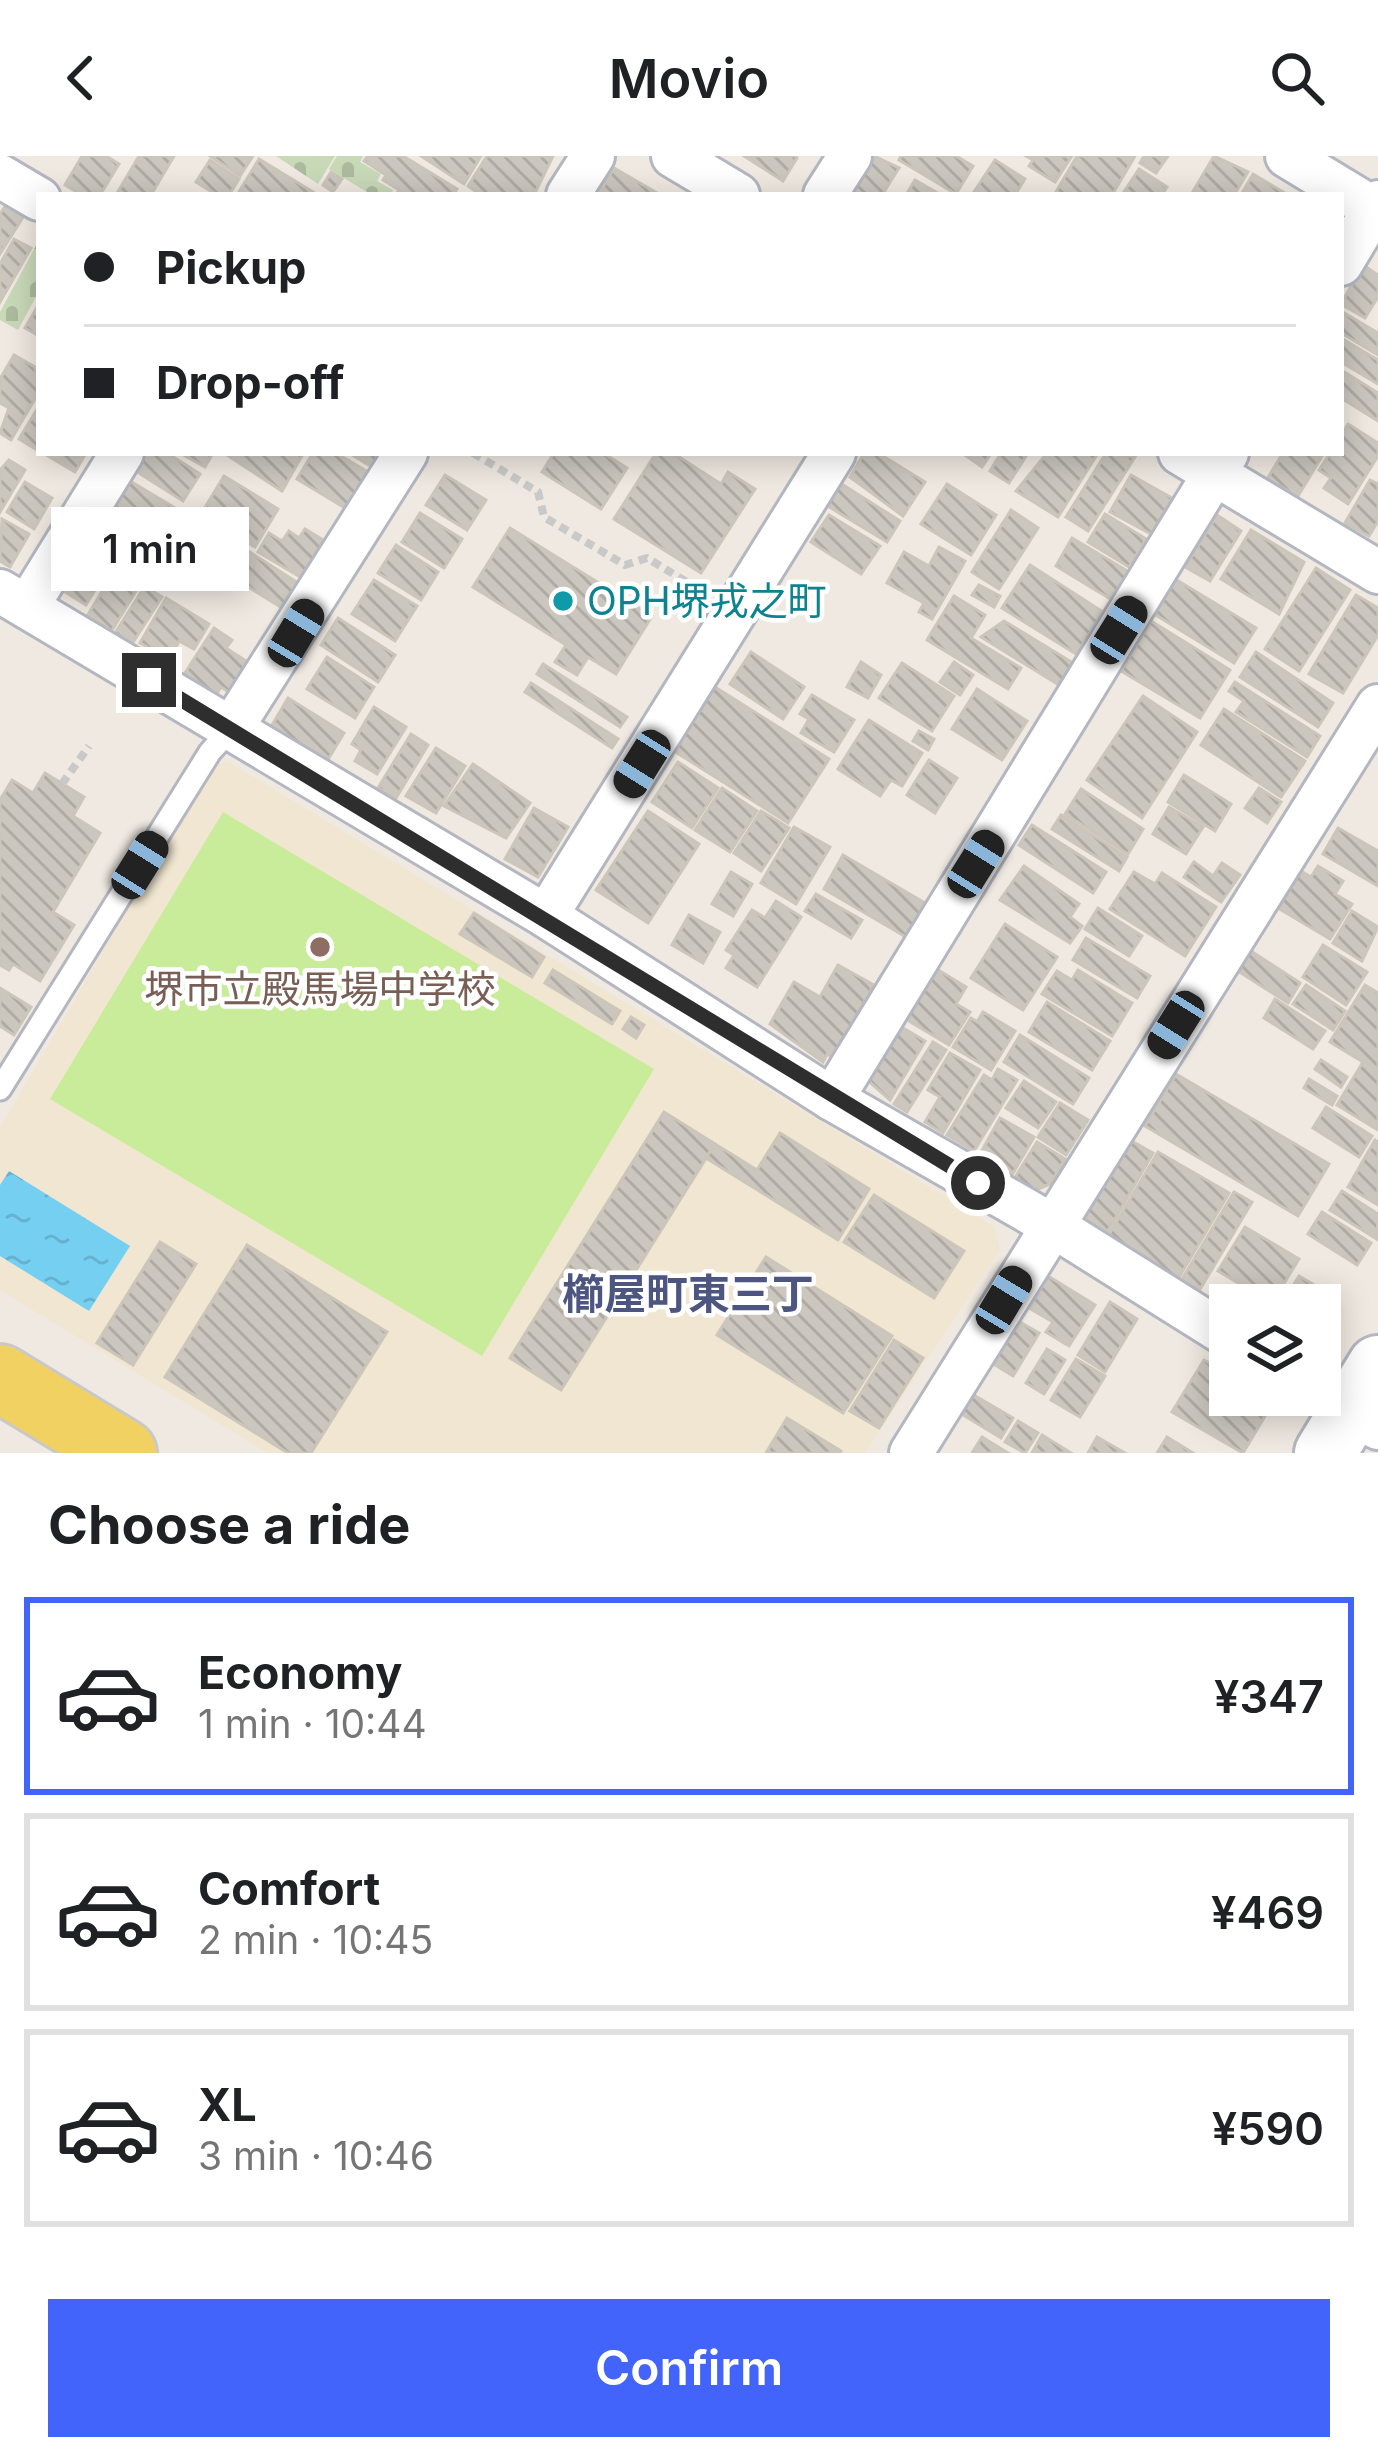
<!DOCTYPE html>
<html lang="en">
<head>
<meta charset="utf-8">
<style>
  :root { --surface:#fff; --page:#f6f6f6; --text:#202124; --muted:#757577; --line:#e0e0e0; --accent:#4264fb }
  body { margin:0; font-family:Inter,"Noto Sans JP",sans-serif; background:var(--page); color:var(--text); height:100vh; display:flex; flex-direction:column; font-size:45px; white-space:nowrap }
  * { box-sizing:border-box; margin:0 }
  p { font-size:39px; color:var(--muted) }
  .icon { flex:none; width:66px; height:66px; fill:none; stroke:currentColor; stroke-width:2; stroke-linecap:round; stroke-linejoin:round }
  .map { position:relative; height:1297px; overflow:hidden }
  .side { display:flex; flex-direction:column; background:var(--surface); flex:1 }
  .side>* { flex:none }
  .banner { position:absolute; left:36px; top:36px; width:1308px; height:264px; border-radius:0px; box-shadow:0 6px 30px #0003; display:grid; align-content:center; height:264px; padding:0 48px; background:var(--surface) }
  .buttons { position:absolute; left:1209px; top:1128px; display:grid; gap:24px }
  .buttons a { display:grid; place-items:center; width:132px; height:132px; border-radius:0px; background:var(--surface); box-shadow:0 6px 30px #0003; font-size:60px }
  .end { position:absolute; width:54px; height:54px; margin:-27px; border:15px solid #2e2e2e; background:#fff; box-shadow:0 0 0 6px #fff }
  .from { border-radius:50% }
  .bubble { position:absolute; height:84px; border-radius:0px; background:var(--surface); box-shadow:0 6px 30px #0003; font-size:39px; font-weight:600; line-height:84px; text-align:center }
  .car { position:absolute; width:36px; height:72px; margin:-36px -18px; border-radius:15px; box-shadow:0 0 9px 3px #0007; background:linear-gradient(#222 24%,#8ab4d8 0 40%,#222 0 76%,#8ab4d8 0 86%,#222 0) }
  .banner b { display:flex; align-items:center; gap:42px; height:114px; font-size:45px }
  .banner b+b { border-top:3px solid var(--line) }
  .banner i { width:30px; height:30px; background:var(--text) }
  ul { padding:0; list-style:none }
  li { display:flex; align-items:center; gap:36px; height:198px; margin:0 24px 18px; padding:0 24px; border:6px solid var(--line); border-radius:0px }
  li div { flex:1 }
  li b { display:block; font-size:45px }
  li em { font-style:normal; font-weight:600 }
  li.on { border-color:var(--accent) }
  li>.icon { width:108px; height:108px; stroke-width:1.5 }
  h2 { padding:0 48px; font-size:54px; line-height:144px }
  .primary-button { display:flex; gap:24px; margin-top:auto; padding:24px 48px }
  .primary-button a { flex:1; height:138px; border-radius:0px; background:var(--accent); color:#fff; font-size:48px; font-weight:600; line-height:138px; text-align:center }
  header { display:flex; justify-content:space-between; align-items:center; height:156px; padding:0 48px; background:var(--surface); font-size:54px; font-weight:600 }
  .map>svg:first-child { display:block }
  .education { fill:#f0e6d1 }
  .cemetery { fill:url(#cemetery-stones) }
  .pitch { fill:#c9ec9a }
  .water { fill:url(#water-ripples) }
  .building { fill:url(#building-back-hatch); stroke:#cbc5ba; stroke-width:3 }
  .lines { fill:none; stroke-linecap:round; stroke-linejoin:round }
  .lane-casing { stroke:#b4b7c1; stroke-width:27 }
  .street-casing { stroke:#b4b7c1; stroke-width:48 }
  .secondary-casing { stroke:#b4b7c1; stroke-width:66 }
  .primary-casing { stroke:#c9c9c9; stroke-width:72 }
  .path { stroke:#c9c9c9; stroke-width:8; stroke-dasharray:9 6; stroke-linecap:butt }
  .lane { stroke:#fff; stroke-width:21 }
  .street { stroke:#fff; stroke-width:42 }
  .secondary { stroke:#fff; stroke-width:60 }
  .primary { stroke:#f2d163; stroke-width:66 }
  .route { stroke:#2e2e2e; stroke-width:15 }
  .culture-dot { fill:#0f9aa8; stroke:#fff; stroke-width:4.5 }
  .education-dot { fill:#8d6e63; stroke:#fff; stroke-width:4.5 }
  .labels { text-anchor:middle; stroke-width:9; stroke-linejoin:round; paint-order:stroke }
  .culture-label { font-size:39px; fill:#0d838f; stroke:#fff; text-anchor:start }
  .education-label { font-size:39px; fill:#785e54; stroke:#fff }
  .neighbourhood-label { font-size:42px; font-weight:bold; fill:#4d5680; stroke:#fff }
</style>
</head>
<body>
<header><svg class="icon" aria-label="back" viewBox="0 0 24 24"><path d="M15 5l-7 7 7 7"/></svg>Movio<svg class="icon" aria-label="search" viewBox="0 0 24 24"><circle cx="10" cy="10" r="6"/><path d="M15 15l6 6"/></svg></header>
<div class="map">
<svg width="1378" height="1297" viewBox="0 0 1378 1297">
  <defs>
    <pattern id="cemetery-stones" width="16" height="16" patternUnits="userSpaceOnUse" patternTransform="scale(3)"><rect width="16" height="16" fill="#c8d9b8"/><path d="M2 7V4a2 2 0 0 1 4 0v3zM10 15v-3a2 2 0 0 1 4 0v3z" fill="#acbb9e"/></pattern>
    <pattern id="water-ripples" width="26" height="14" patternUnits="userSpaceOnUse" patternTransform="scale(3)"><rect width="26" height="14" fill="#75cff0"/><path d="M2 4q2-2 4 0t4 0M15 11q2-2 4 0t4 0" fill="none" stroke="#66b2ce"/></pattern>
    <pattern id="building-back-hatch" width="6" height="6" patternUnits="userSpaceOnUse" patternTransform="scale(3)"><rect width="6" height="6" fill="#cbc7bf"/><path d="M-1 5l2 2M0 0l6 6M5-1l2 2" fill="none" stroke="#afaba4"/></pattern>
  </defs>
  <rect width="100%" height="100%" fill="#efe9e1"/>
  <polygon class="education" points="229,606 995,1071 1000,1094 865,1297 268,1297 0,1134 0,972 211,610"/>
  <g class="cemetery">
    <polygon points="276,0 335,0 318,28"/>
    <polygon points="337,0 363,0 360,6 381,18 377,25 393,34 391,39 372,39 329,13"/>
    <polygon points="39,84 39,135 18,174 0,164 0,156"/>
  </g>
  <polygon class="pitch" points="223,656 654,913 482,1200 50,943"/>
  <polygon class="water" points="9,1015 130,1090 89,1155 0,1100 0,1029"/>
  <g class="building">
    <polygon points="82,0 106,0 119,8 100,39 82,39 65,29"/>
    <polygon points="139,0 174,0 151,39 116,39"/>
    <polygon points="210,0 253,0 240,20"/>
    <polygon points="368,0 403,0 457,33 453,39 396,39 399,34 383,24 386,19 364,5"/>
    <polygon points="421,0 481,0 464,28"/>
    <polygon points="487,0 553,0 534,39 481,39 468,30"/>
    <polygon points="744,0 795,0 797,2 783,25"/>
    <polygon points="874,0 899,12 884,36 889,39 850,39"/>
    <polygon points="901,0 956,0 973,10 956,38 899,4"/>
    <polygon points="1026,0 1072,0 1055,26 1029,10 1033,4"/>
    <polygon points="1077,0 1135,0 1112,39 1061,39 1056,36"/>
    <polygon points="1144,0 1168,0 1156,17 1140,7"/>
    <polygon points="1214,0 1248,16 1234,39 1191,39"/>
    <polygon points="259,3 318,39 237,39"/>
    <polygon points="210,4 239,23 229,39 217,39 196,26"/>
    <polygon points="995,4 1025,23 1015,39 972,39"/>
    <polygon points="614,12 659,38 598,39"/>
    <polygon points="1139,13 1167,31 1162,39 1122,39"/>
    <polygon points="331,16 342,23 333,36 323,29"/>
    <polygon points="1253,18 1288,39 1241,39"/>
    <polygon points="915,24 941,39 906,39"/>
    <polygon points="7,47 25,58 0,98 0,58"/>
    <polygon points="14,83 31,92 0,146 0,108"/>
    <polygon points="1363,109 1378,119 1378,141 1365,162 1341,148"/>
    <polygon points="39,148 39,180 25,172"/>
    <polygon points="1341,155 1378,177 1378,199 1341,177"/>
    <polygon points="1341,182 1378,204 1378,228 1341,206"/>
    <polygon points="14,199 35,211 39,236 11,284 0,277 9,252 0,247 0,223"/>
    <polygon points="1341,214 1378,237 1378,265 1341,242"/>
    <polygon points="39,250 39,295 19,283"/>
    <polygon points="1348,268 1378,287 1378,300 1348,348 1324,332 1331,322 1319,314 1330,297 1341,297 1341,280"/>
    <polygon points="43,297 86,297 75,316"/>
    <polygon points="141,297 167,297 200,318 183,345 131,312"/>
    <polygon points="180,297 213,297 205,311"/>
    <polygon points="224,297 301,297 303,298 282,335"/>
    <polygon points="313,297 336,297 368,316 345,352 297,323"/>
    <polygon points="349,297 381,297 372,311"/>
    <polygon points="554,297 603,297 627,312 601,353 542,316"/>
    <polygon points="656,297 673,297 721,328 728,316 755,333 701,417 614,363"/>
    <polygon points="864,297 878,297 925,326 903,360 850,321"/>
    <polygon points="962,297 991,297 982,311"/>
    <polygon points="1001,297 1028,297 1009,327 990,315"/>
    <polygon points="1047,297 1098,297 1058,361 1016,335"/>
    <polygon points="1106,297 1135,301 1088,375 1066,361"/>
    <polygon points="1283,297 1324,297 1298,340 1267,323"/>
    <polygon points="9,304 25,314 0,356 0,314"/>
    <polygon points="445,319 486,344 467,374 426,349"/>
    <polygon points="1131,319 1172,342 1151,378 1110,356"/>
    <polygon points="224,320 278,353 255,391 201,358"/>
    <polygon points="1370,324 1378,328 1378,365 1369,380 1345,367"/>
    <polygon points="130,325 180,355 168,376 158,370 153,379 133,367 121,386 101,374"/>
    <polygon points="25,326 52,342 34,373 7,356"/>
    <polygon points="840,327 900,365 887,386 826,349"/>
    <polygon points="947,328 996,359 971,399 921,368"/>
    <polygon points="1011,354 1038,372 999,433 972,416"/>
    <polygon points="420,357 462,383 444,412 402,386"/>
    <polygon points="1105,358 1146,383 1129,411 1088,386"/>
    <polygon points="829,359 880,390 861,418 811,386"/>
    <polygon points="1217,359 1241,375 1210,425 1185,411"/>
    <polygon points="2,363 29,378 10,411 0,405"/>
    <polygon points="510,372 652,460 616,518 588,501 577,519 555,506 566,489 473,431"/>
    <polygon points="305,373 325,385 302,422 258,396 269,377 282,385 289,375 299,382"/>
    <polygon points="1251,374 1304,406 1279,458 1221,423"/>
    <polygon points="220,377 298,427 282,452 204,403"/>
    <polygon points="137,378 161,394 111,476 87,460"/>
    <polygon points="1072,382 1129,416 1112,444 1056,410"/>
    <polygon points="396,389 438,416 421,444 378,417"/>
    <polygon points="939,391 965,405 932,463 919,456 924,447 887,427 904,396 929,410"/>
    <polygon points="82,392 110,409 86,449 57,431"/>
    <polygon points="1030,409 1103,456 1076,498 1002,452"/>
    <polygon points="1316,412 1350,434 1299,515 1265,493"/>
    <polygon points="1175,423 1256,472 1234,507 1154,458"/>
    <polygon points="374,424 417,450 395,485 352,458"/>
    <polygon points="979,429 1000,440 994,451 972,439"/>
    <polygon points="145,430 162,441 132,488 115,477"/>
    <polygon points="1356,439 1378,452 1378,479 1343,537 1309,518"/>
    <polygon points="954,440 985,459 971,482 1021,512 1008,533 927,484"/>
    <polygon points="166,442 209,468 194,493 179,485 173,497 160,489 156,496 140,487"/>
    <polygon points="338,462 395,499 378,526 321,489"/>
    <polygon points="1004,465 1073,507 1059,529 981,481"/>
    <polygon points="1151,465 1230,514 1200,562 1121,515"/>
    <polygon points="214,472 232,484 226,492 249,507 230,537 221,531 215,541 183,520"/>
    <polygon points="751,496 804,531 783,563 730,528"/>
    <polygon points="1256,496 1333,547 1318,571 1240,521"/>
    <polygon points="327,501 374,531 355,562 307,533"/>
    <polygon points="861,506 881,519 868,542 847,531"/>
    <polygon points="954,506 973,519 960,539 940,526"/>
    <polygon points="902,507 954,540 932,575 879,542"/>
    <polygon points="543,508 627,561 620,571 537,518"/>
    <polygon points="1235,526 1320,580 1307,601 1236,556 1244,545 1229,535"/>
    <polygon points="531,527 618,583 612,592 525,536"/>
    <polygon points="715,531 829,603 788,667 674,595"/>
    <polygon points="977,533 1027,565 1002,604 952,573"/>
    <polygon points="812,539 854,564 834,596 801,577 809,563 800,558"/>
    <polygon points="1143,540 1197,576 1142,662 1087,624"/>
    <polygon points="288,542 344,577 327,605 271,571"/>
    <polygon points="374,551 406,571 377,618 355,605 361,594 352,588"/>
    <polygon points="1224,553 1305,605 1281,641 1201,589"/>
    <polygon points="869,564 922,597 902,630 891,624 880,640 838,613"/>
    <polygon points="919,575 934,583 928,594 913,585"/>
    <polygon points="411,578 428,589 396,642 378,632"/>
    <polygon points="436,592 465,610 436,657 406,640"/>
    <polygon points="929,604 957,622 935,657 907,639"/>
    <polygon points="678,606 718,632 692,672 652,646"/>
    <polygon points="473,608 530,647 506,682 444,650"/>
    <polygon points="45,617 84,641 73,660 100,677 53,756 74,769 40,825 13,808 9,814 0,809 0,644 12,624 33,637"/>
    <polygon points="1184,619 1231,648 1215,675 1168,646"/>
    <polygon points="722,632 757,655 730,696 695,674"/>
    <polygon points="1259,632 1281,646 1267,667 1245,652"/>
    <polygon points="1081,633 1143,673 1128,698 1065,658"/>
    <polygon points="1169,651 1203,671 1186,698 1153,678"/>
    <polygon points="534,652 568,671 538,721 505,703"/>
    <polygon points="648,655 699,688 648,767 596,734"/>
    <polygon points="761,655 789,672 761,715 734,697"/>
    <polygon points="1061,659 1127,701 1119,715 1052,673"/>
    <polygon points="1032,669 1106,716 1093,737 1019,689"/>
    <polygon points="794,671 830,691 796,748 761,727"/>
    <polygon points="1338,672 1378,695 1378,730 1323,698"/>
    <polygon points="843,699 925,747 906,781 824,733"/>
    <polygon points="1194,706 1213,720 1222,707 1240,719 1221,746 1184,721"/>
    <polygon points="1024,710 1079,748 1070,761 1082,770 1070,787 1000,744"/>
    <polygon points="1318,710 1343,725 1335,738 1352,748 1330,783 1278,752 1301,715 1311,721"/>
    <polygon points="731,716 752,728 733,760 712,748"/>
    <polygon points="1134,716 1155,728 1162,717 1216,751 1185,800 1110,753"/>
    <polygon points="816,738 862,764 851,782 805,755"/>
    <polygon points="776,745 801,761 757,831 726,812 734,799 726,794 752,754 765,762"/>
    <polygon points="1098,752 1142,780 1129,800 1085,773"/>
    <polygon points="1352,755 1378,771 1362,805 1333,787"/>
    <polygon points="474,757 544,801 532,821 460,778"/>
    <polygon points="689,759 720,776 703,807 672,789"/>
    <polygon points="1005,768 1057,801 1023,854 971,822"/>
    <polygon points="1086,782 1150,820 1137,842 1073,804"/>
    <polygon points="1323,789 1367,816 1346,849 1303,821"/>
    <polygon points="1251,795 1300,827 1288,847 1238,815"/>
    <polygon points="838,809 874,829 832,901 827,898 823,906 770,868 794,826 820,841"/>
    <polygon points="935,812 966,831 956,848 970,856 949,889 904,862"/>
    <polygon points="553,814 620,855 612,868 545,827"/>
    <polygon points="1078,814 1132,847 1112,880 1042,838 1057,815 1072,824"/>
    <polygon points="1306,829 1345,855 1333,874 1293,848"/>
    <polygon points="1365,829 1378,837 1378,974 1337,949 1363,906 1330,886"/>
    <polygon points="0,832 31,851 14,879 0,870"/>
    <polygon points="1275,843 1325,875 1313,893 1264,862"/>
    <polygon points="1047,846 1110,885 1092,914 1029,876"/>
    <polygon points="983,856 1015,875 991,914 953,891 971,862 977,866"/>
    <polygon points="631,861 644,869 636,882 623,873"/>
    <polygon points="898,869 925,885 890,944 866,923"/>
    <polygon points="1020,879 1089,922 1073,948 1004,906"/>
    <polygon points="933,886 946,894 907,956 894,948"/>
    <polygon points="950,897 980,914 943,977 925,966 940,941 928,934"/>
    <polygon points="1321,904 1347,921 1341,931 1315,913"/>
    <polygon points="998,913 1017,924 974,995 947,979 984,919 992,924"/>
    <polygon points="1176,918 1329,1008 1298,1060 1145,970"/>
    <polygon points="1309,923 1337,940 1332,949 1304,932"/>
    <polygon points="1024,925 1056,946 1038,972 1006,952"/>
    <polygon points="1060,947 1088,964 1066,999 1038,981"/>
    <polygon points="1326,951 1372,980 1359,1001 1313,972"/>
    <polygon points="664,956 715,988 561,1234 510,1202"/>
    <polygon points="1000,962 1034,981 1012,1019 979,1000"/>
    <polygon points="780,977 869,1033 838,1084 706,1002 715,988 757,1014"/>
    <polygon points="1121,979 1153,997 1105,1080 1085,1069 1080,1050"/>
    <polygon points="1375,984 1378,986 1378,1049 1348,1031"/>
    <polygon points="1037,986 1065,1003 1050,1028 1033,1035 1014,1023"/>
    <polygon points="1158,996 1229,1037 1178,1123 1107,1082"/>
    <polygon points="1342,1035 1378,1058 1377,1083 1330,1054"/>
    <polygon points="1234,1036 1252,1046 1199,1135 1181,1125"/>
    <polygon points="874,1039 964,1095 934,1142 844,1086"/>
    <polygon points="1322,1056 1371,1087 1357,1109 1308,1078"/>
    <polygon points="1245,1071 1299,1103 1272,1147 1218,1115"/>
    <polygon points="160,1086 196,1108 133,1209 97,1187"/>
    <polygon points="247,1089 387,1176 311,1297 288,1297 165,1221"/>
    <polygon points="766,1101 892,1180 843,1257 717,1179"/>
    <polygon points="1048,1120 1095,1149 1069,1190 1046,1176 1053,1166 1029,1152"/>
    <polygon points="1299,1120 1336,1142 1320,1168 1320,1149 1281,1149"/>
    <polygon points="1110,1146 1137,1163 1105,1216 1078,1199"/>
    <polygon points="1018,1165 1039,1177 1013,1220 992,1207"/>
    <polygon points="894,1184 923,1202 879,1272 850,1255"/>
    <polygon points="1047,1193 1065,1204 1044,1238 1026,1227"/>
    <polygon points="1076,1203 1105,1220 1080,1261 1051,1244"/>
    <polygon points="1204,1204 1230,1219 1230,1239 1264,1239 1274,1245 1243,1297 1172,1256"/>
    <polygon points="972,1238 1013,1262 1001,1282 960,1257"/>
    <polygon points="787,1262 841,1295 840,1297 766,1297"/>
    <polygon points="1018,1265 1038,1277 1025,1297 1005,1286"/>
    <polygon points="1042,1279 1071,1297 1032,1297"/>
    <polygon points="982,1281 1008,1297 972,1297"/>
    <polygon points="1097,1281 1125,1297 1088,1297"/>
    <polygon points="1167,1281 1193,1297 1157,1297"/>
  </g>
  <g class="lines">
    <defs>
      <polyline id="lane" points="0,933 210,596 231,573"/>
      <g id="street">
        <polyline points="673,0 738,39"/>
        <polyline points="1287,0 1374,53"/>
        <polyline points="0,20 39,43"/>
        <polyline points="568,39 593,0"/>
        <polyline points="825,39 850,0"/>
        <polyline points="1341,108 1378,46"/>
        <polyline points="1180,297 1378,416"/>
        <polyline points="0,435 546,760 832,943 1050,1068 1230,1181"/>
        <polyline points="27,451 122,297"/>
        <polyline points="231,573 406,297"/>
        <polyline points="546,760 834,297"/>
        <polyline points="832,943 1227,297"/>
        <polyline points="1320,1237 1378,1272"/>
        <polyline points="911,1297 1378,550"/>
      </g>
      <polyline id="secondary" points="1325,1297 1378,1210"/>
      <polyline id="primary" points="0,1222 123,1297"/>
    </defs>
    <use href="#lane" class="lane-casing"/>
    <use href="#street" class="street-casing"/>
    <use href="#secondary" class="secondary-casing"/>
    <use href="#primary" class="primary-casing"/>
    <g class="path">
      <polyline points="473,297 538,336 544,361 625,409 647,402 705,437"/>
      <polyline points="62,628 89,590"/>
    </g>
    <use href="#lane" class="lane"/>
    <use href="#street" class="street"/>
    <use href="#secondary" class="secondary"/>
    <use href="#primary" class="primary"/>
  </g>
  <g class="lines">
    <polyline class="route" points="149,524 978,1027"/>
  </g>
  <circle class="culture-dot" cx="563" cy="445" r="12"/>
  <circle class="education-dot" cx="320" cy="791" r="12"/>
  <g class="labels">
    <g class="culture-label">
      <text x="587" y="459">OPH堺戎之町</text>
    </g>
    <g class="education-label">
      <text x="320" y="847">堺市立殿馬場中学校</text>
    </g>
    <g class="neighbourhood-label">
      <text x="688" y="1153">櫛屋町東三丁</text>
    </g>
  </g>
</svg>
<div class="buttons">
<a><svg class="icon" aria-label="layers" viewBox="0 0 24 24"><path d="M12 4l9 5-9 5-9-5zM3 14l9 5 9-5"/></svg></a>
</div>
<i class="end from" style="left:978px;top:1027px"></i>
<i class="end" style="left:149px;top:524px"></i>
<div class="bubble" style="left:51px;top:351px;width:198px">1 min</div>
<i class="car" style="left:1119px;top:474px;rotate:32deg"></i>
<i class="car" style="left:296px;top:477px;rotate:31deg"></i>
<i class="car" style="left:642px;top:608px;rotate:212deg"></i>
<i class="car" style="left:976px;top:708px;rotate:32deg"></i>
<i class="car" style="left:140px;top:709px;rotate:32deg"></i>
<i class="car" style="left:1176px;top:869px;rotate:212deg"></i>
<i class="car" style="left:1004px;top:1144px;rotate:31deg"></i>
<div class="banner">
<b><i class="from"></i>Pickup</b>
<b><i></i>Drop-off</b>
</div>
</div>
<section class="side">
<h2>Choose a ride</h2>
<ul>
<li class="on"><svg class="icon" aria-label="car" viewBox="0 0 24 24"><path d="M5 17H2v-5l4-1 3-4h7l3 4 3 1v5h-3M9 17h6M6 11h13"/><circle cx="7" cy="17" r="2"/><circle cx="17" cy="17" r="2"/></svg><div><b>Economy</b><p>1 min · 10:44</p></div><em>¥347</em></li>
<li><svg class="icon" aria-label="car" viewBox="0 0 24 24"><path d="M5 17H2v-5l4-1 3-4h7l3 4 3 1v5h-3M9 17h6M6 11h13"/><circle cx="7" cy="17" r="2"/><circle cx="17" cy="17" r="2"/></svg><div><b>Comfort</b><p>2 min · 10:45</p></div><em>¥469</em></li>
<li><svg class="icon" aria-label="car" viewBox="0 0 24 24"><path d="M5 17H2v-5l4-1 3-4h7l3 4 3 1v5h-3M9 17h6M6 11h13"/><circle cx="7" cy="17" r="2"/><circle cx="17" cy="17" r="2"/></svg><div><b>XL</b><p>3 min · 10:46</p></div><em>¥590</em></li>
</ul>
<div class="primary-button"><a>Confirm</a></div>
</section>
</body>
</html>
